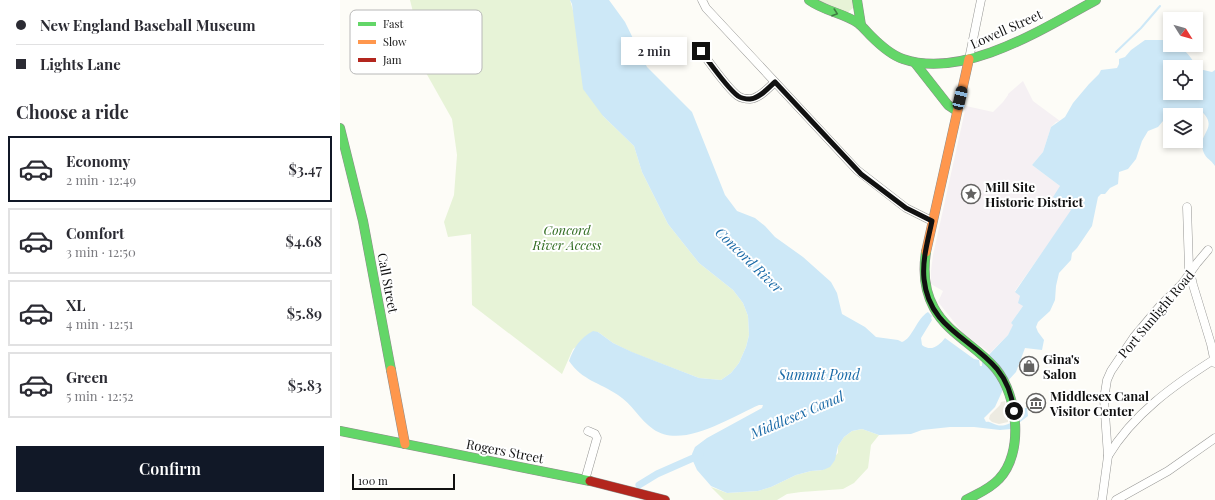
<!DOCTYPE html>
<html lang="en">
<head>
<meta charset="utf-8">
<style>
  :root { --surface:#fff; --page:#f2f2f3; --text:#2b2b33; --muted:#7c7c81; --line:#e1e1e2; --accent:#111827 }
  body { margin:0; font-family:"Playfair Display",serif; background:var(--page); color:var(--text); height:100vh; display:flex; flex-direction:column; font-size:15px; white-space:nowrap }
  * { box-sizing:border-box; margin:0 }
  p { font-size:13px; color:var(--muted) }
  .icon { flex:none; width:22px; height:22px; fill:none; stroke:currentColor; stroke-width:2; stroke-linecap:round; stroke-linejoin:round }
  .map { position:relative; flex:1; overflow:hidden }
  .drawer { display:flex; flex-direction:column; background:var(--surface); width:340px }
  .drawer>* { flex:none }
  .hud { display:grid; align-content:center; height:88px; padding:0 16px; background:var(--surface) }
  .needle { width:26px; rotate:127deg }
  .tools { position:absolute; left:823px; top:12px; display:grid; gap:8px }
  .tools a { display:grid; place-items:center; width:40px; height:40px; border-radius:0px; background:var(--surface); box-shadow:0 2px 6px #0003; font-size:20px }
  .scale { position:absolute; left:12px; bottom:10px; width:103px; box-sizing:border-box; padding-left:4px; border:2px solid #111; border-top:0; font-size:11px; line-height:14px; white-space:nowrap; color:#111; -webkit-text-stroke:3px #fff; paint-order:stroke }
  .end { position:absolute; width:18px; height:18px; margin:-9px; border:5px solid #111; background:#fff; box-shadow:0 0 0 2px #fff }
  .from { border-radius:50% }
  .bubble { position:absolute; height:28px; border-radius:0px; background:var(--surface); box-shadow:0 2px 6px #0003; font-size:13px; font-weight:600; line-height:28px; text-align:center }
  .car { position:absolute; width:12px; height:24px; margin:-12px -6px; border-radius:5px; box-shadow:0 0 3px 1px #0007; background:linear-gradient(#222 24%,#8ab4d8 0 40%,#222 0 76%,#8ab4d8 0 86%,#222 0) }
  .hud b { display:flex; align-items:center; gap:14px; height:38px; font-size:15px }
  .hud b+b { border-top:1px solid var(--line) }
  .hud i { width:10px; height:10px; background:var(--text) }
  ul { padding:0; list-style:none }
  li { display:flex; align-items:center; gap:12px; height:66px; margin:0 8px 6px; padding:0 8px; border:2px solid var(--line); border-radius:0px }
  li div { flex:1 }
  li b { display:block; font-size:15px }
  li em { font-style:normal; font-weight:600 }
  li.active { border-color:var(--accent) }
  li>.icon { width:36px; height:36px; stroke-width:1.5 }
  h2 { padding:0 16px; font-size:18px; line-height:48px }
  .button { display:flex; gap:8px; margin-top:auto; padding:8px 16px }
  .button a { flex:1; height:46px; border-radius:0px; background:var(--accent); color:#fff; font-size:16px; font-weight:600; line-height:46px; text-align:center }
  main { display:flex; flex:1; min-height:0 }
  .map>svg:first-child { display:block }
  .industrial { fill:#f5f0f3 }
  .green { fill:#e7f3d7 }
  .plaza { fill:#edebe2 }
  .water { fill:#cde8f7; fill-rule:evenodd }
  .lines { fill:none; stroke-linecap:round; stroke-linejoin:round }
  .stream { stroke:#cde8f7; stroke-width:2 }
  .canal { stroke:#cde8f7; stroke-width:7 }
  .street-casing { stroke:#979795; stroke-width:9 }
  .fast-casing { stroke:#8e8d8b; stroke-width:10 }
  .slow-casing { stroke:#8e8d8b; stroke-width:10 }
  .jam-casing { stroke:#8e8d8b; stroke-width:10 }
  .street { stroke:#fffffe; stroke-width:8 }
  .fast { stroke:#63d668; stroke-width:9 }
  .slow { stroke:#ff974d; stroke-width:9 }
  .jam { stroke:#b3261e; stroke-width:9 }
  .oneway { stroke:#3e7d41 }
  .route { stroke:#111; stroke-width:5 }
  .labels { text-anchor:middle; stroke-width:4; stroke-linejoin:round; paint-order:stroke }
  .street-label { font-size:13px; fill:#111; stroke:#fff }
  .poi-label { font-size:13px; font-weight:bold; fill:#111; stroke:#fff; text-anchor:start }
  .park-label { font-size:13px; font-style:italic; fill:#2f6b1f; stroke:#fff }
  .water-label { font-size:14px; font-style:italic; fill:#1768a6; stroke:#fff }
  .key { fill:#fff; stroke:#b8b8b8; stroke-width:1 }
  .key-label { font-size:11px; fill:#111 }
</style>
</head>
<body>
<main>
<section class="drawer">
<div class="hud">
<b><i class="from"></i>New England Baseball Museum</b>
<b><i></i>Lights Lane</b>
</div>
<h2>Choose a ride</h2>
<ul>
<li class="active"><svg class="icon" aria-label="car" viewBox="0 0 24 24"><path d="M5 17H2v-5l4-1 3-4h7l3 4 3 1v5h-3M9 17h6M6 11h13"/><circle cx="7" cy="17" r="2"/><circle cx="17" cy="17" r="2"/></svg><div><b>Economy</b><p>2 min · 12:49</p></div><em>$3.47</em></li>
<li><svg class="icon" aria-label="car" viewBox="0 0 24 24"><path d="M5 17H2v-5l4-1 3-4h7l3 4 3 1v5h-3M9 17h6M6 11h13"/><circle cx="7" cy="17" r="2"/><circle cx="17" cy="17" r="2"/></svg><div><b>Comfort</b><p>3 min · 12:50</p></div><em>$4.68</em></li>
<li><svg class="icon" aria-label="car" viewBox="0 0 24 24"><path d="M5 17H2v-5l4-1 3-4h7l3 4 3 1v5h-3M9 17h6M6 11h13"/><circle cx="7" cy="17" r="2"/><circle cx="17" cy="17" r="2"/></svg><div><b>XL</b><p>4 min · 12:51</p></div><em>$5.89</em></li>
<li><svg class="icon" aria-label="car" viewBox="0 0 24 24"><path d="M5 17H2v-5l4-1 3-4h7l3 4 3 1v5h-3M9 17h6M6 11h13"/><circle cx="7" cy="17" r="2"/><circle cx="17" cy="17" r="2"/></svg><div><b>Green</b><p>5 min · 12:52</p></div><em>$5.83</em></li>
</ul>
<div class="button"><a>Confirm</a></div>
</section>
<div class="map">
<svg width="875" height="500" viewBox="0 0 875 500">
  <rect width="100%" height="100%" fill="#fdfcf7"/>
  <polygon class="industrial" points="683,81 693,101 720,121 716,122 711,127 703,152 692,165 720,186 732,210 675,291 680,296 683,306 671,323 674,325 668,335 650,353 623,333 598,302 603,291 591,284 591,271 593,255 626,106 653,112 663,102 668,95 668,94"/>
  <g class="green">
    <polygon points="70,0 230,0 263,116 294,146 302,172 328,224 359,263 393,290 403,303 408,316 409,335 406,347 399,363 391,373 381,380 359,378 291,352 273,343 258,332 233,349 222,374 132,305 131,234 108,237 104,222 114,195 117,155 112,119 76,55 81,44"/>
    <polygon points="469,0 517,0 514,7 507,13"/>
    <polygon points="522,429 539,435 531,445 528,468 514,483 503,489 461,492 447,494 437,500 384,500 371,487 387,493 418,491 431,487 456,475 471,471 483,470 498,453 498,446 504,437 512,431"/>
  </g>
  <polygon class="plaza" points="665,401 668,419 668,422 659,424 652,422 649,419 650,415 660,405 661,402"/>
  <path class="water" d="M 230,0 L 269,0 L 285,22 L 307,67 L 352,112 L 385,195 L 397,211 L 415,218 L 425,226 L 435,237 L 463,257 L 491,282 L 497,293 L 502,314 L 525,327 L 536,337 L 558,340 L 562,342 C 572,339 577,318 588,312 L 592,316 L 591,318 L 592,320 L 581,338 L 582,345 C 591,352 599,346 605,338 L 634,359 L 639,360 L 640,366 L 642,366 L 642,362 L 668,335 L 673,325 L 671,323 L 683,306 L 678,303 L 680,296 L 675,292 L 731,210 L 713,197 L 720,186 L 692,165 L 703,152 L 711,127 L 725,117 L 733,103 L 749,84 L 759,74 L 761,70 L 777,68 L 779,64 L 779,59 L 785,57 L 791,50 L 805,40 L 825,40 L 830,42 L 830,45 C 845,45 851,59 859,69 L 872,72 L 875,70 L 875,166 C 870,158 864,159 862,146 C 861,133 875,128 865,115 C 862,111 859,110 854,110 C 846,110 838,115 830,115 L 830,117 L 823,121 L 818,127 L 808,131 L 802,141 L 796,159 L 788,169 L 779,172 L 778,184 L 770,188 L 765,194 L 761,194 L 758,197 L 752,226 L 737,248 L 732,253 L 731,260 L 719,273 L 716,286 L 715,300 L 710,311 L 698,322 L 696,327 L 698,332 L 704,340 L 702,350 L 685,348 L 676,372 L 666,383 L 655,407 L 644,418 L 646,422 C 650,421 652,424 657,425 C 668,428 681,417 685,408 L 687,408 L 688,416 L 671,429 L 660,430 L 634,427 L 610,427 L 582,430 L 571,434 L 539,435 L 522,429 L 512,431 L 504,437 L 498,446 L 495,460 L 490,467 L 483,470 L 471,471 L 456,475 L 431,487 L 418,491 L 387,493 L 371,486 L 357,470 L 352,459 L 352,454 L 355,447 L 367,438 L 422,408 L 423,405 L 419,405 C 391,417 342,450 313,429 C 300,420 292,404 278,395 C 259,382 243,381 229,361 C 234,347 240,338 253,331 L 258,332 L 273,343 L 292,352 L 359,378 L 381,380 L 391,373 L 399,363 L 406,347 L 409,335 L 408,316 L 403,303 L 393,290 L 359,263 L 328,224 L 302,172 L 294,146 L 263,116 L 243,89 L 232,4 ZM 830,67 L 856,67 L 856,93 L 830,93 Z"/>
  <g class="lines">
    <polyline class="stream" points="776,52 801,28 820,6"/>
    <polyline class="canal" points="299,485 317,474 360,455"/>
    <defs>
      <g id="street">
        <polyline points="362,0 366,8 517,170 566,208 592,221"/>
        <path d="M 361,51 C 370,63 387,88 398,96 C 401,98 406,99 410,99 C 420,98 428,88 435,82"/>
        <polyline points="629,59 641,0"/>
        <polyline points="847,207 849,268 853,285 871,344 875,363"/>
        <path d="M 768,456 C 793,414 834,385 875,359"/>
        <polyline points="245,480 257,438 255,434 248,431"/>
        <polyline points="762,500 768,456 764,399 767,380 771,371 794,337 820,306 842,284 857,263 868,250"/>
        <polyline points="776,500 828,471 875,438"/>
      </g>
      <g id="fast">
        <path d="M 469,0 C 484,11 503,13 518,23 C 523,27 527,32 531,36 C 540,45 551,55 563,59 C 624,80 704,28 756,0"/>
        <polyline points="517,0 521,25"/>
        <polyline points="575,63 608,105 617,111"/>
        <polyline points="0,128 23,221 51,370"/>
        <path d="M 586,252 C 583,271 584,290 594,308 C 608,334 637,346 656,369 C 678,396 684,453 659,479 C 650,489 637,494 626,500"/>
        <polyline points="0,431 250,481"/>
      </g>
      <g id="slow">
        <polyline points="586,252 629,59"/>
        <polyline points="51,370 65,444"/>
      </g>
      <polyline id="jam" points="250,481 325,500"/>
    </defs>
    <use href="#street" class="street-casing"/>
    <use href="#fast" class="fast-casing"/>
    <use href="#slow" class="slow-casing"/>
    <use href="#jam" class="jam-casing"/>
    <use href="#street" class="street"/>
    <use href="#fast" class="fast"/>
    <use href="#slow" class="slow"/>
    <use href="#jam" class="jam"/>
  </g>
  <defs><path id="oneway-chevron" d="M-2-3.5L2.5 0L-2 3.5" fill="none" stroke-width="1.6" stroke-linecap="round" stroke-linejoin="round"/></defs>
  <use class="oneway" href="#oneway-chevron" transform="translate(495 13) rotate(19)"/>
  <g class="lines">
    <path class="route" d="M 361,51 C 370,63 387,88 398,96 C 401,98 406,99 410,99 C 420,98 428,88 435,82 L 521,174 L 566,208 L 592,221 C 588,240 582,260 584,279 C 589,328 630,337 657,369 C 667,381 672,396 674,411"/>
  </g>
  <defs>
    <symbol id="sight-ring" viewBox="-11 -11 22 22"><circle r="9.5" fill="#fff" stroke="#646362" stroke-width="1.5"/><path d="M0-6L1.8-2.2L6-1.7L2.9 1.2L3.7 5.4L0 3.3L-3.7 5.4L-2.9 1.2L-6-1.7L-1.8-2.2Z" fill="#646362"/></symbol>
    <symbol id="shop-ring" viewBox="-11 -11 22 22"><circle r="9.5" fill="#fff" stroke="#646362" stroke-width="1.5"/><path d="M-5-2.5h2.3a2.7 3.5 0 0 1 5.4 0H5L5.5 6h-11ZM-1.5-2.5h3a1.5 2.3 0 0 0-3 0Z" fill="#646362"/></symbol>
    <symbol id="museum-ring" viewBox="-11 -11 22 22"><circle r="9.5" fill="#fff" stroke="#646362" stroke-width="1.5"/><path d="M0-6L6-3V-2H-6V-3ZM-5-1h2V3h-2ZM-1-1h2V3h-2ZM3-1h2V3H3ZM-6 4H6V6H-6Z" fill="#646362"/></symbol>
  </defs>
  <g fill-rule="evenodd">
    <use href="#sight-ring" x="620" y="183" width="22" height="22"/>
    <use href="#shop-ring" x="678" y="355" width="22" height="22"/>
    <use href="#museum-ring" x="685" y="392" width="22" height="22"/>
  </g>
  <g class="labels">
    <g class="street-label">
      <text transform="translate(666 29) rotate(-24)" y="5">Lowell Street</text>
      <text transform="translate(48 283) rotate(79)" y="5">Call Street</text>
      <text transform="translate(816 314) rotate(-50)" y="5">Port Sunlight Road</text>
      <text transform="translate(165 451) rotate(11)" y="5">Rogers Street</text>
    </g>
    <g class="poi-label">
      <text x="645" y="192">Mill Site<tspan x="645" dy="15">Historic District</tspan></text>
      <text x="703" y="364">Gina's<tspan x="703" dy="15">Salon</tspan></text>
      <text x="710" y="401">Middlesex Canal<tspan x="710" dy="15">Visitor Center</tspan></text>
    </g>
    <g class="park-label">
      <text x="227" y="235">Concord<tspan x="227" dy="15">River Access</tspan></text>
    </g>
    <g class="water-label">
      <text transform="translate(409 260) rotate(44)" y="5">Concord River</text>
      <text x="479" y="380">Summit Pond</text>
      <text transform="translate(457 415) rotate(-23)" y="5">Middlesex Canal</text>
    </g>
  </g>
  <rect x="10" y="10" width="132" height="64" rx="6" class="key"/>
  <rect x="18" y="22" width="18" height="4" fill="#63d668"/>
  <rect x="18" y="40" width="18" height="4" fill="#ff974d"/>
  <rect x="18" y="58" width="18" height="4" fill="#b3261e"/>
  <g class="key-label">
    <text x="43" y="28">Fast</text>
    <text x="43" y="46">Slow</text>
    <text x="43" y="64">Jam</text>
  </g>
</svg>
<div class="tools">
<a><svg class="needle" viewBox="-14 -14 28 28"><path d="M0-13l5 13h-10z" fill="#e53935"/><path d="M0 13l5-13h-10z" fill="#7c7c81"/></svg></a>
<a><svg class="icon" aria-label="locate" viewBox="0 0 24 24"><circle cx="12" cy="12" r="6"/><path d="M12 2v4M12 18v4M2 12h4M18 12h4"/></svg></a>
<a><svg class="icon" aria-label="layers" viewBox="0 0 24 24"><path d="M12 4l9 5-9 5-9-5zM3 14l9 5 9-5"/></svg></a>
</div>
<div class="scale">100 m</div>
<i class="end from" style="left:674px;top:411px"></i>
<i class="end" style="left:361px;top:51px"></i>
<div class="bubble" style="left:281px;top:37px;width:66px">2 min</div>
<i class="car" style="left:620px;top:98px;rotate:13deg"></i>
</div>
</main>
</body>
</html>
